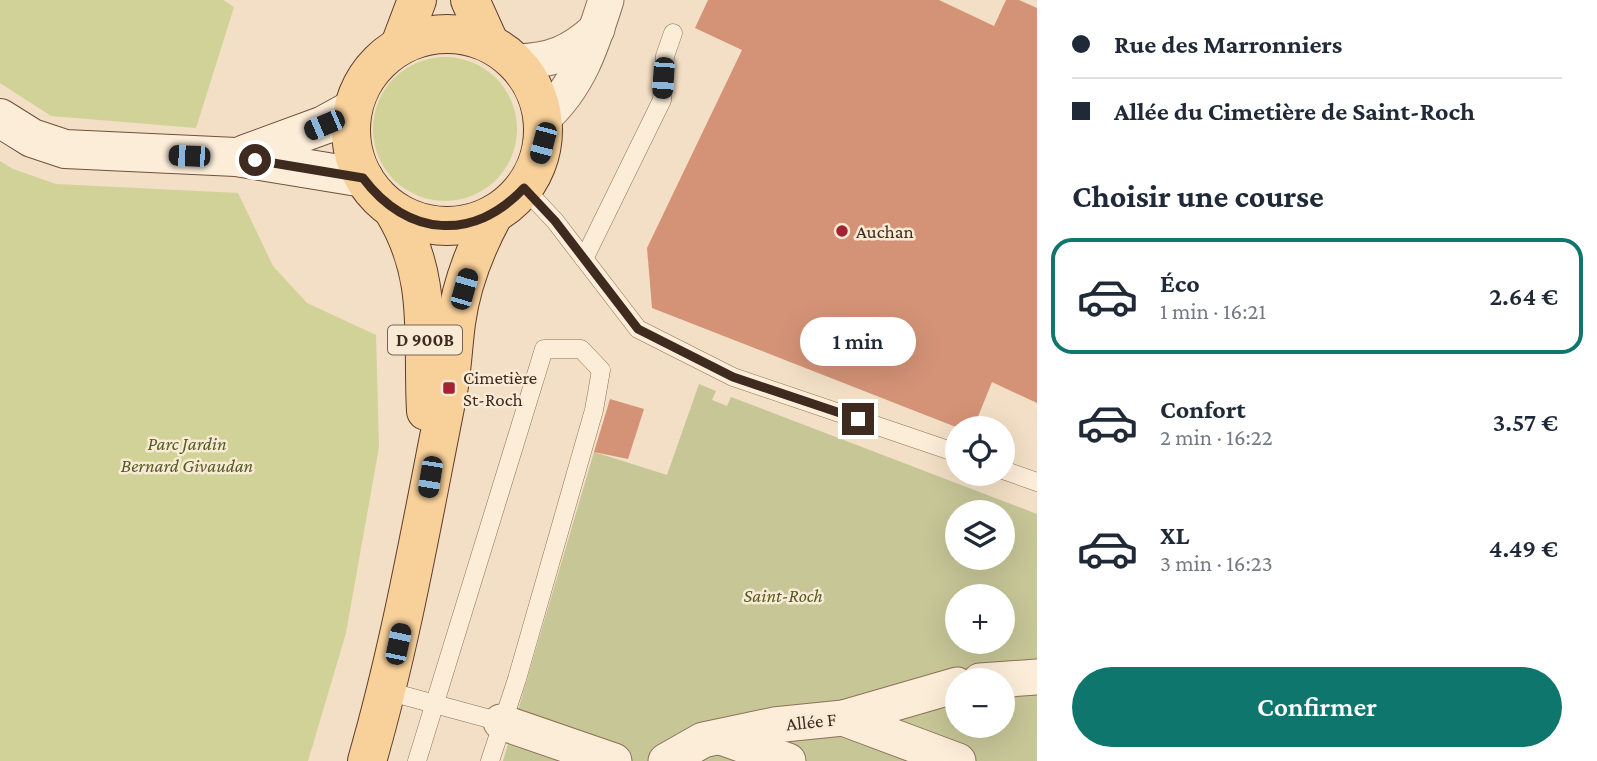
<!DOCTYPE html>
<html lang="fr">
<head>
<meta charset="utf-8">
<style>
  :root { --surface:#fff; --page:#f2f2f3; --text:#1f2937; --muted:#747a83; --line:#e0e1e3; --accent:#0f766e }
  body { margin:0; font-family:"Crimson Pro",serif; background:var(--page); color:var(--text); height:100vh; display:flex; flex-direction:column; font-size:26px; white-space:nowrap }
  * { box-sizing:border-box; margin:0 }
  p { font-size:23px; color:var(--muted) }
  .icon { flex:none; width:38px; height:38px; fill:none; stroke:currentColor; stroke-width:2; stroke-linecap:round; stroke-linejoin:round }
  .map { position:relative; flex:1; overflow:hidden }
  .panel { display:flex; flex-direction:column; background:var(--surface); width:560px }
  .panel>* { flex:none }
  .guide { display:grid; align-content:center; height:154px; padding:0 35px; background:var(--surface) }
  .fabs { position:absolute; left:945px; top:416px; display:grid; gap:14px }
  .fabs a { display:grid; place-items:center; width:70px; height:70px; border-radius:50%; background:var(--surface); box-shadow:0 7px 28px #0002; font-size:35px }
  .end { position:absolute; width:32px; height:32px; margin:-16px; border:9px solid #3e2a1e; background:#fff; box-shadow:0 0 0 4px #fff }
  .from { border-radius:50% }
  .bubble { position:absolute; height:49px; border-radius:24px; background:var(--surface); box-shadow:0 7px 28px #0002; font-size:23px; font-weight:600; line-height:49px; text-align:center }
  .car { position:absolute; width:21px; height:42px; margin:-21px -10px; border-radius:9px; box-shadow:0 0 5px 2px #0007; background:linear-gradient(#222 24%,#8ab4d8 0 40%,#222 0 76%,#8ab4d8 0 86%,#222 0) }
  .guide b { display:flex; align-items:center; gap:24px; height:66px; font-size:26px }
  .guide b+b { border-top:2px solid var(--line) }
  .guide i { width:18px; height:18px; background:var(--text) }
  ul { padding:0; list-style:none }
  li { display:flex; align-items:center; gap:21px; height:116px; margin:0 14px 10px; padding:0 21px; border:4px solid transparent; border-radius:21px }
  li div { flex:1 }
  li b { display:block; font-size:26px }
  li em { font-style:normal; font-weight:600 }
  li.selected { border-color:var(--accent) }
  li>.icon { width:63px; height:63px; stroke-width:1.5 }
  h2 { padding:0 35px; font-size:32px; line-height:84px }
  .button { display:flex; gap:14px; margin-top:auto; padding:14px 35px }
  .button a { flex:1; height:80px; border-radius:42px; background:var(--accent); color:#fff; font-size:28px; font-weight:600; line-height:80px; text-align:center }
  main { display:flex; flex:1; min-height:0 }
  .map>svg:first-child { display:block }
  .green { fill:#d1d297 }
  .cemetery { fill:#c6c697; fill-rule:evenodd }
  .building { fill:#d49377 }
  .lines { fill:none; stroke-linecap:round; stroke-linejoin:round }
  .lane-casing { stroke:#8f7059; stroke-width:19 }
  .street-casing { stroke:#8f7059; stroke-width:37 }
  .secondary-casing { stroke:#71503c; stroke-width:40 }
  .primary-casing { stroke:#5d3e2d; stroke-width:40 }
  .lane { stroke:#fcedd9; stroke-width:18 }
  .street { stroke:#fcedd9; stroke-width:35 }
  .secondary { stroke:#fcedd9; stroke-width:38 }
  .primary { stroke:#f8d09a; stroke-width:38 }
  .route { stroke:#3e2a1e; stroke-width:9 }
  .poi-dot { fill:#a42332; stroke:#f9ead5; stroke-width:2.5 }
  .labels { text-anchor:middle; stroke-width:5; stroke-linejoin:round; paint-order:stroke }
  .shield { fill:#f9ead5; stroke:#766455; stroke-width:2 }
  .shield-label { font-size:18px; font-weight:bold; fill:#3e2a1e }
  .poi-label { font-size:19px; fill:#3e2a1e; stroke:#f9ead5; text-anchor:start }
  .park-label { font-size:19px; font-style:italic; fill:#545c23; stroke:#f9ead5 }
  .street-label { font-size:19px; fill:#3e2a1e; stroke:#f9ead5 }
</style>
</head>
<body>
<main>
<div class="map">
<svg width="1037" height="761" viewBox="0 0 1037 761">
  <rect width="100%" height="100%" fill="#f2dfc5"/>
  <g class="green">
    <polygon points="0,0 223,0 234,7 196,128 51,116 0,83"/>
    <circle cx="445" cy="129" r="72"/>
    <polygon points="0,161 13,169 56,184 238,193 273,266 307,303 376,335 379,447 346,633 308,761 0,761"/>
  </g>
  <path class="cemetery" d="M 699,384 L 716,391 L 712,400 L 727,406 L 731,397 L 1037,514 L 1037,761 L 503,761 L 594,452 L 667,475 ZM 957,513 L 1003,513 L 1003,558 L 957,558 ZM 957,597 L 1003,597 L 1003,642 L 957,642 ZM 957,681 L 1003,681 L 1003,726 L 957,726 Z"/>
  <g class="building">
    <polygon points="708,0 939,0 994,26 1006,0 1019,0 1037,8 1037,403 992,382 973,429 961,429 652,308 647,248 742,50 695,28"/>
    <polygon points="610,399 644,409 628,459 594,452"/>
  </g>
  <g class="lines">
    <defs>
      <g id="lane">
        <polyline points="524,188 555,221 638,329 733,377 957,453"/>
        <polyline points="584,259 662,100 665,56 673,33"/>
        <polyline points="1003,470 1037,482"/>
        <polyline points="387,691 501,722"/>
        <polyline points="417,761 544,349 581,349 601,370 594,410 517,679 490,761"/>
      </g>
      <g id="street">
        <path d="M 516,62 C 551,61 571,53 597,29"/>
        <path d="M 543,118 C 579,86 592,44 606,0"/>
        <polyline points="980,681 1037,677"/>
        <polyline points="843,718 958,761"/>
        <polyline points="501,722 614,761"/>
        <polyline points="721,737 788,761"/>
        <polyline points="666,761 703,740 774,725 843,718 957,685"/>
      </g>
      <g id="secondary">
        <polyline points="0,118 32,138 65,149 236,157 364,178"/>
        <polyline points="245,154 324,125 353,109"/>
      </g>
      <g id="primary">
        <polyline points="470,0 489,42"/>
        <circle cx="447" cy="130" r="96"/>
        <polyline points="400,45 417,0"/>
        <path d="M 393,210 C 434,277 422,337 426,411"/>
        <path d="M 367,761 C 402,640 423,516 448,392 C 452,370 453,346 456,323 C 461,285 476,247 494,214"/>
      </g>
    </defs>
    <use href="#lane" class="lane-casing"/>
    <use href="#street" class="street-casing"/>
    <use href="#secondary" class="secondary-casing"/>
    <use href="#primary" class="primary-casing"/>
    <use href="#lane" class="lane"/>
    <use href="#street" class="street"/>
    <use href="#secondary" class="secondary"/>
    <use href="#primary" class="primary"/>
  </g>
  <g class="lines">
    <path class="route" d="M 255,160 L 363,178 C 407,237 474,242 524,188 L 555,221 L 638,329 L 733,377 L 858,419"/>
  </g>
  <g class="poi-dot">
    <circle cx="842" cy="231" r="7"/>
    <rect x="442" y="381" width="14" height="14" rx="3.5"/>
  </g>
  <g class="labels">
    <rect class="shield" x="388" y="325.5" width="74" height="29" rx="5"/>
    <g class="shield-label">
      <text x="425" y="346">D 900B</text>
    </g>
    <g class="poi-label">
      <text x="856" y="238">Auchan</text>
      <text x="463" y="384">Cimetière<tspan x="463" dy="22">St-Roch</tspan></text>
    </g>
    <g class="park-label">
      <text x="187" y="450">Parc Jardin<tspan x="187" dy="22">Bernard Givaudan</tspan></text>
      <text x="783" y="602">Saint-Roch</text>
    </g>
    <g class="street-label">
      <text transform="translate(811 721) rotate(-6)" y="7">Allée F</text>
    </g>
  </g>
</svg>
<div class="fabs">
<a><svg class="icon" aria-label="locate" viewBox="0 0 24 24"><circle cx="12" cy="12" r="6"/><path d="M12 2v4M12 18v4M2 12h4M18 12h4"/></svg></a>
<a><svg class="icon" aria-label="layers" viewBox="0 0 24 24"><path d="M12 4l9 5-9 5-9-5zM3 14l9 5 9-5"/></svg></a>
<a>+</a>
<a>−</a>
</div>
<i class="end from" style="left:255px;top:160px"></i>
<i class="end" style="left:858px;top:419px"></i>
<div class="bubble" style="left:800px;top:317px;width:116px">1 min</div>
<i class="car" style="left:663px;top:78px;rotate:184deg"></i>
<i class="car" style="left:324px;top:125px;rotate:247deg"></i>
<i class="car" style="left:543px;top:143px;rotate:195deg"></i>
<i class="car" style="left:189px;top:156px;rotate:272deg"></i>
<i class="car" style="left:464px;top:289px;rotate:16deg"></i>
<i class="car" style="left:430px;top:477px;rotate:189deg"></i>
<i class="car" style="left:398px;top:644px;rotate:12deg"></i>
</div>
<section class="panel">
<div class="guide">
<b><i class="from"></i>Rue des Marronniers</b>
<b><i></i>Allée du Cimetière de Saint-Roch</b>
</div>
<h2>Choisir une course</h2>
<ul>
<li class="selected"><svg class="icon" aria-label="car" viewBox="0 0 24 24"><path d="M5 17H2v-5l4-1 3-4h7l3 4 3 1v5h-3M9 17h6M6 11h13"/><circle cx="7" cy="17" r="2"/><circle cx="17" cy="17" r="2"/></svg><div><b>Éco</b><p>1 min · 16:21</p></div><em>2.64 €</em></li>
<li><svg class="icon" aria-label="car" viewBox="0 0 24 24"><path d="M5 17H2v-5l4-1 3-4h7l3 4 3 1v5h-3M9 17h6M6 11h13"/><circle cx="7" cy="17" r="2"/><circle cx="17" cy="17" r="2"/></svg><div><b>Confort</b><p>2 min · 16:22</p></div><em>3.57 €</em></li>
<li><svg class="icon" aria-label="car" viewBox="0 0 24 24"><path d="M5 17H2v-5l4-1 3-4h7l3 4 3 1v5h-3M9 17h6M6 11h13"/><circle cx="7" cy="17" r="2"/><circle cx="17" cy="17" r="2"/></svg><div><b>XL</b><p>3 min · 16:23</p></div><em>4.49 €</em></li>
</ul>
<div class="button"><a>Confirmer</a></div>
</section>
</main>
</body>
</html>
